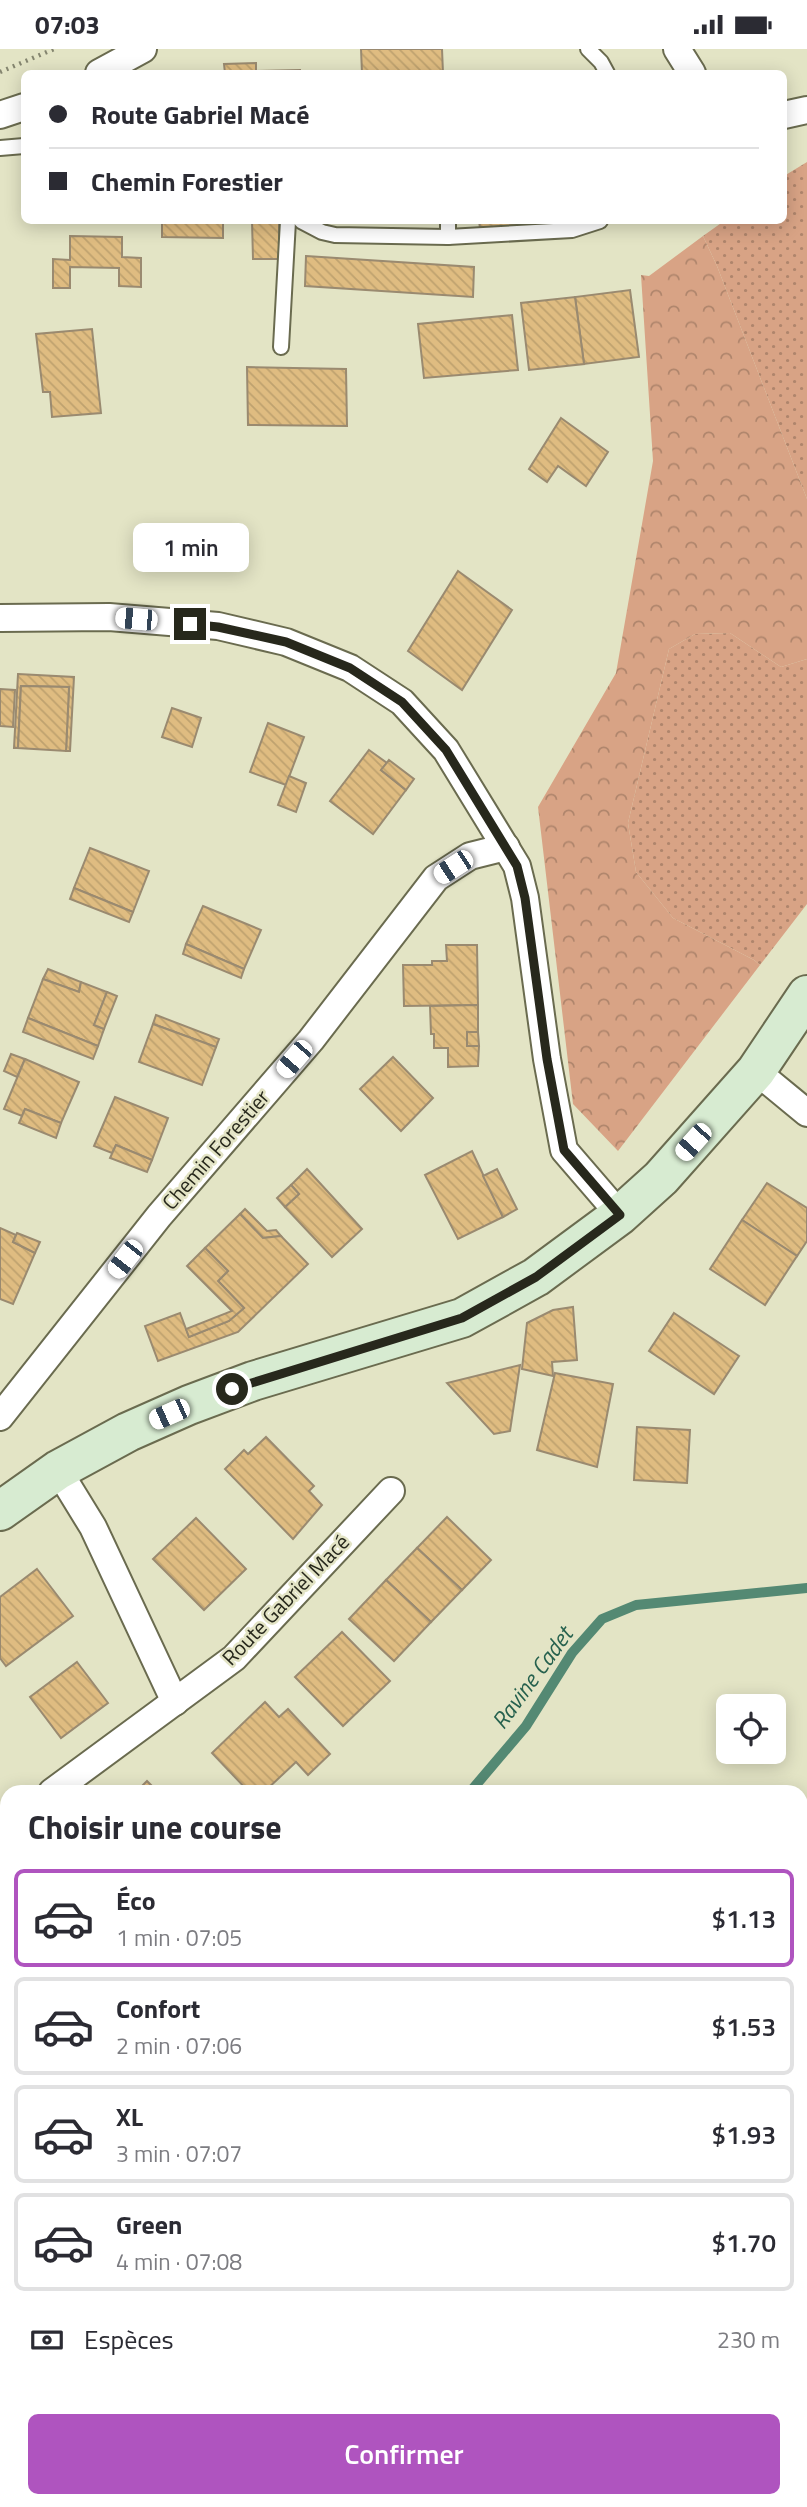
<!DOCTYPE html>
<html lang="fr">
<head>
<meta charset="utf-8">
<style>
  :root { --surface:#fff; --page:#f2f2f3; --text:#2b2b33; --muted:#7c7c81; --line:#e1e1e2; --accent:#af54bf }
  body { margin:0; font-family:"Titillium Web",sans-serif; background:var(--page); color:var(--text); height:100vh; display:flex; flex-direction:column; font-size:26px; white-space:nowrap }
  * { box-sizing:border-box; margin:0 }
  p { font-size:23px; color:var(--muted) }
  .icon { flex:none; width:38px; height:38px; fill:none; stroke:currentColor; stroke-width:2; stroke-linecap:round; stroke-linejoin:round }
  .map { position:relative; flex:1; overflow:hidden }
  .panel { position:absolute; left:0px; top:1736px; width:808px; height:723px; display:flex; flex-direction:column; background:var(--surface); border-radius:21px 21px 0 0; box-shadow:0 4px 18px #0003 }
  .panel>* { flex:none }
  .banner { position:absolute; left:21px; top:21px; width:766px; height:154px; border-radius:10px; box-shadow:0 4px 18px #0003; display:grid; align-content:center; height:154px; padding:0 28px; background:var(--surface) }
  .controls { position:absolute; left:716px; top:1645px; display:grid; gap:14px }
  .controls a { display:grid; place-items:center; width:70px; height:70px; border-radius:10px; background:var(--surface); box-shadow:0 4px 18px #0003; font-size:35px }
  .end { position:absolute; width:32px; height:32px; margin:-16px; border:9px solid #27281c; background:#fff; box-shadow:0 0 0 4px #fff }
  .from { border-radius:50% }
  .bubble { position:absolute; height:49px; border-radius:10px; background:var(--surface); box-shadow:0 4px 18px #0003; font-size:23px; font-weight:600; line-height:49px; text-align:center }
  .car { position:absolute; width:21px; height:42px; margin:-21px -10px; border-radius:9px; box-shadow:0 0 5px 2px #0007; background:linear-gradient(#fff 24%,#345 0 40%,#fff 0 76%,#345 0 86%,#fff 0) }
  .banner b { display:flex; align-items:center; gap:24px; height:66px; font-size:26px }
  .banner b+b { border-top:2px solid var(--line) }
  .banner i { width:18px; height:18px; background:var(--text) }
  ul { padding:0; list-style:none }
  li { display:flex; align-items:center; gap:21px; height:98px; margin:0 14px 10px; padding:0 14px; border:4px solid var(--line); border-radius:10px }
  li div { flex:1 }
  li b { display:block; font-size:26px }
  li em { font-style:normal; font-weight:600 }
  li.active { border-color:var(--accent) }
  li>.icon { width:63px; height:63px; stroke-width:1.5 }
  h2 { padding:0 28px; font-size:32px; line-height:84px }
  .pay { display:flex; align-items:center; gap:18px; height:77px; padding:0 28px; font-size:26px }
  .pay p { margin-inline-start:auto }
  .button { display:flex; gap:14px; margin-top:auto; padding:14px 28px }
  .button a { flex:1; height:80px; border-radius:10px; background:var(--accent); color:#fff; font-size:28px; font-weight:600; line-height:80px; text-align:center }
  .status { display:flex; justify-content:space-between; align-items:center; height:49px; padding:0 35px; background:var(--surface); direction:ltr }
  .status svg { height:19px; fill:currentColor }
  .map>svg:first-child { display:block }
  .grass { fill:url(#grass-dots) }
  .forest { fill:url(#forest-crowns) }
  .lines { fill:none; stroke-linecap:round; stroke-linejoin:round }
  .stream { stroke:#548973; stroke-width:10 }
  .building { fill:url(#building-back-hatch); stroke:#9a8a70; stroke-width:2 }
  .service-casing { stroke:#6a6b4f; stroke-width:18 }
  .minor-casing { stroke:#6a6b4f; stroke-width:30 }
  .secondary-casing { stroke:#6a6b4f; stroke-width:42 }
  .path { stroke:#84856f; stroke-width:4.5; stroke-dasharray:2 5; stroke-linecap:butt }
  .service { stroke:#fff; stroke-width:14 }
  .minor { stroke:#fff; stroke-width:26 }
  .secondary { stroke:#d7ebd1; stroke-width:38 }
  .route { stroke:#27281c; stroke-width:9 }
  .labels { text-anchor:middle; stroke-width:5; stroke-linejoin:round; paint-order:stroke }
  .street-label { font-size:21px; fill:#27281c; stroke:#e3e4c5 }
  .water-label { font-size:23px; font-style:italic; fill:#26614e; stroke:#e3e4c5 }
</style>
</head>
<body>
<div class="status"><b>07:03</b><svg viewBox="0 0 49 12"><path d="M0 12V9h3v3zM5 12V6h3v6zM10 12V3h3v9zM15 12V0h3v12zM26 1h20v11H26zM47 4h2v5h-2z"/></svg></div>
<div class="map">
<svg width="807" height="2458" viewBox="0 0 807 2458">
  <defs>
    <pattern id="grass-dots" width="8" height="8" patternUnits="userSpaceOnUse" patternTransform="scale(1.75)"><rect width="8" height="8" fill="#d8a385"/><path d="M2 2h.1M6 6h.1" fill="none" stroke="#af856c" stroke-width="1.8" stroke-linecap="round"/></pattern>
    <pattern id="forest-crowns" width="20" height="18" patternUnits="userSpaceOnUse" patternTransform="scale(1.75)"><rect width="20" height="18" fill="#d8a385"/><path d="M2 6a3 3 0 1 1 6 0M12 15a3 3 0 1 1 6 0" fill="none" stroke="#af856c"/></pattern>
    <pattern id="building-back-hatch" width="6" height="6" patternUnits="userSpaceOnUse" patternTransform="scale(1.75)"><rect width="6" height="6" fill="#dfbc81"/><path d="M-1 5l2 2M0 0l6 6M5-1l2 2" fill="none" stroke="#bfa26f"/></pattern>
  </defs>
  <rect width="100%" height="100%" fill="#e3e4c5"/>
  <g class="grass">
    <polygon points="807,113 807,450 717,217 703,187 724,172 784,172 784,127"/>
    <polygon points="730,584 781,618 807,610 807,855 760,916 754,911 673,869 636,823 628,774 669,600 695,585"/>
  </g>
  <polygon class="forest" points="703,187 717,217 807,450 807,610 781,618 730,584 695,585 669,600 628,774 636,823 673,869 754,911 760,916 618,1102 573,1055 538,758 616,624 653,412 641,226 649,227"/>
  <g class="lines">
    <g class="stream">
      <polyline points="470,1743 526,1677 572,1604 602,1570 636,1556 807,1539"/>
      <polyline points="0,2402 7,2392"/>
    </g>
  </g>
  <g class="building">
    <polygon points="361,0 442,0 443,24 362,24"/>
    <polygon points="256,14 256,22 300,21 300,24 225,24 224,15"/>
    <polygon points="162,172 223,172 223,189 162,188"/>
    <polygon points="252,172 279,172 279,210 253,210"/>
    <polygon points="479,172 564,172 564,173 480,179"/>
    <polygon points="70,187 122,188 122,208 141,209 141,238 119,237 119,219 70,218 70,239 53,239 53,210 70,211"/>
    <polygon points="306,207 474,218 473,248 305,237"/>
    <polygon points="630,241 639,308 584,315 575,248"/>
    <polygon points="575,248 584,315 529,321 521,254"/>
    <polygon points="512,266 518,321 424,329 418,275"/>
    <polygon points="92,280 101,364 52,368 50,343 43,343 36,285"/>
    <polygon points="247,318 346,320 347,377 248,376"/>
    <polygon points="561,369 608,403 586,437 558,417 547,433 529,420"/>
    <polygon points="458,522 512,561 462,641 408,602"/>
    <polygon points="18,625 74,628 70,702 66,702 69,638 21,637 18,699 14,699"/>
    <polygon points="21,637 69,638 66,702 18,699"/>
    <polygon points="0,640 15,641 13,678 0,677"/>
    <polygon points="172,659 201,669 192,698 162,688"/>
    <polygon points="268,674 304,688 286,736 250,723"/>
    <polygon points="369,701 387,714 381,721 406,741 373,785 330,752"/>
    <polygon points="389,711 414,730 406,741 381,721"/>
    <polygon points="289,727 306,734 296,763 278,756"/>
    <polygon points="90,799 149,822 133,863 74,839"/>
    <polygon points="74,839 133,863 129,873 70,850"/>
    <polygon points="203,857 261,881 244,920 186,895"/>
    <polygon points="186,895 244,920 241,929 183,905"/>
    <polygon points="446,896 477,896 478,956 404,957 403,916 432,916 432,912 447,912"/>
    <polygon points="48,920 81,933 79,943 43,930"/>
    <polygon points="43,930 79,943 81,933 107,943 94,976 104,980 98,997 28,969"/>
    <polygon points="107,943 117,947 104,980 94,976"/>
    <polygon points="478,956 478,983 467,983 467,997 479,997 478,1017 448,1018 448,999 434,999 434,985 431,985 430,957"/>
    <polygon points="156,966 219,990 216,998 153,975"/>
    <polygon points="28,969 98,997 93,1010 23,983"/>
    <polygon points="153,975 216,998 202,1036 139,1013"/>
    <polygon points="467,983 478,983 479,997 467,997"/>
    <polygon points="11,1005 25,1010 17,1028 4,1022"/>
    <polygon points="393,1008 433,1049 401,1082 360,1040"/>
    <polygon points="25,1010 79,1033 61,1074 25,1060 22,1067 4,1060"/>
    <polygon points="115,1048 168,1069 152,1111 116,1096 112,1104 94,1097"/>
    <polygon points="25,1060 61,1074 56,1089 19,1074"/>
    <polygon points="116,1096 152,1111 147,1123 110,1109"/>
    <polygon points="472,1102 503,1168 458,1190 425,1126"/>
    <polygon points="307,1120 362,1180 332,1208 285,1158 299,1145 291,1136"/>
    <polygon points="497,1120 517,1160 503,1168 483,1127"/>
    <polygon points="767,1134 807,1159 807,1192 797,1207 742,1171"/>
    <polygon points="291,1136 299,1145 285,1158 277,1149"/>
    <polygon points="245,1160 267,1182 276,1181 281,1187 263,1189 240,1165"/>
    <polygon points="240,1165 263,1189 281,1187 308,1215 238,1283 158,1312 145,1277 180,1264 189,1288 229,1272 244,1259 218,1232 228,1222 205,1199"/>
    <polygon points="742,1171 797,1207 765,1256 710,1220"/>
    <polygon points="0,1179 16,1186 13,1193 35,1204 13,1255 0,1250"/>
    <polygon points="17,1184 40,1193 35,1204 13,1193"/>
    <polygon points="205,1199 228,1222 218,1232 244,1259 229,1272 189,1288 186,1280 232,1262 187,1217"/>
    <polygon points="573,1258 577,1311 552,1313 553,1327 522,1320 527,1274 553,1261"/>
    <polygon points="674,1264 739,1307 714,1345 649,1302"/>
    <polygon points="520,1316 510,1382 494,1385 447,1334"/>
    <polygon points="555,1324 613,1335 597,1418 537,1401"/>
    <polygon points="637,1378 690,1381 687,1434 634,1431"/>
    <polygon points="266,1388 314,1437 309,1442 322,1456 293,1490 225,1420 244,1401 248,1405"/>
    <polygon points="447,1468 491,1511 462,1541 417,1499"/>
    <polygon points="196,1469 246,1520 204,1561 153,1510"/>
    <polygon points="417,1499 462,1541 431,1573 386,1531"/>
    <polygon points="37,1520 73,1567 6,1617 0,1609 0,1548"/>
    <polygon points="386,1531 431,1573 394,1612 349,1570"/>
    <polygon points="342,1583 390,1632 343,1677 295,1628"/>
    <polygon points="77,1613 108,1654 61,1689 30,1648"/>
    <polygon points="265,1653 279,1668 288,1660 330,1705 308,1726 296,1713 264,1743 249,1743 212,1704"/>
    <polygon points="147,1732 158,1743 136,1743"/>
  </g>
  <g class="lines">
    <defs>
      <g id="service">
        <polyline points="588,0 601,13 607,24"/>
        <polyline points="0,99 24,97"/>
        <polyline points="301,172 322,183 335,186 448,188 572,181 600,172"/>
        <polyline points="448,172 448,188"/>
        <polyline points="281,298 288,172"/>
      </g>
      <g id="minor">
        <polyline points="677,0 692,24"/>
        <polyline points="99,24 143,0"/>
        <polyline points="0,66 24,58"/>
        <polyline points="784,66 807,61"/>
        <polyline points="0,569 109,568 218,577 286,593 350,619 402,653 446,701 517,817 525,849 547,1010 564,1101 620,1166"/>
        <polyline points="756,1022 807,1064"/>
        <polyline points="0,1368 159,1167 311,991 436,829 470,807 506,798"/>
        <polyline points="58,1421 93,1478 175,1653"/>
        <polyline points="52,1743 234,1609 391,1442"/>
        <polyline points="802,2194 807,2197"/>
        <polyline points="582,2458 584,2452"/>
      </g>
      <polyline id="secondary" points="0,1462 58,1421 128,1383 189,1356 253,1332 462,1269 536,1228 620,1166 661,1129 756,1022 807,946"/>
    </defs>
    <use href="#service" class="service-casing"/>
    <use href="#minor" class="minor-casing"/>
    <use href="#secondary" class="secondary-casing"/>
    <polyline class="path" points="0,23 54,0"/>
    <use href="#service" class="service"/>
    <use href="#minor" class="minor"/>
    <use href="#secondary" class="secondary"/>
  </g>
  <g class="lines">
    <polyline class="route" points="190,575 218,578 286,593 350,619 402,653 446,701 517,817 525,849 547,1010 564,1101 620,1166 536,1228 462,1269 232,1340"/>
  </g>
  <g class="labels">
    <g class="street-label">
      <text transform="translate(216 1101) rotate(-49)" y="7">Chemin Forestier</text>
      <text transform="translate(286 1551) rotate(-46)" y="7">Route Gabriel Macé</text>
    </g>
    <g class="water-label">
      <text transform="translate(532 1629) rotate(-54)" y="8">Ravine Cadet</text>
    </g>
  </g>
</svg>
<div class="controls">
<a><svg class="icon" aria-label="locate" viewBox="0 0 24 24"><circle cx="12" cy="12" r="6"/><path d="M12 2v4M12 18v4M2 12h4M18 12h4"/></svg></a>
</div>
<i class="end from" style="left:232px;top:1340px"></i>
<i class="end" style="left:190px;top:575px"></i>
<div class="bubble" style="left:133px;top:474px;width:116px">1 min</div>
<i class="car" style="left:136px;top:570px;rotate:275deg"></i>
<i class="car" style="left:453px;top:818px;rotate:237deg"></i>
<i class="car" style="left:294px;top:1010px;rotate:221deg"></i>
<i class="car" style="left:693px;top:1093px;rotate:222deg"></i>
<i class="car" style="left:125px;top:1210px;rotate:218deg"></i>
<i class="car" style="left:169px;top:1365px;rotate:246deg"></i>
<div class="banner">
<b><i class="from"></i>Route Gabriel Macé</b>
<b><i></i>Chemin Forestier</b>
</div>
<section class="panel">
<h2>Choisir une course</h2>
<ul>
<li class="active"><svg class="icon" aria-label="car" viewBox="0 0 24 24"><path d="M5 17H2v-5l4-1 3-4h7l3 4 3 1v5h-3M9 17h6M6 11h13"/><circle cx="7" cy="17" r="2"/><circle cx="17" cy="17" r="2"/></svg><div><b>Éco</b><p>1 min · 07:05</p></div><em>$1.13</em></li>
<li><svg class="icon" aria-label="car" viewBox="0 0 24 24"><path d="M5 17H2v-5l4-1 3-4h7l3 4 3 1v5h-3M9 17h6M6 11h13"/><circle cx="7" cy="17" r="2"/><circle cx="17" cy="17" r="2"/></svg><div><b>Confort</b><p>2 min · 07:06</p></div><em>$1.53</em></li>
<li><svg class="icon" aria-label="car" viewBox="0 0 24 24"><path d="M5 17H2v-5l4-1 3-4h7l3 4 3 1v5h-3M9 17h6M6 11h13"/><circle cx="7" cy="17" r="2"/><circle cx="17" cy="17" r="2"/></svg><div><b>XL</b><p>3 min · 07:07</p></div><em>$1.93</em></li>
<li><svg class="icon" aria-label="car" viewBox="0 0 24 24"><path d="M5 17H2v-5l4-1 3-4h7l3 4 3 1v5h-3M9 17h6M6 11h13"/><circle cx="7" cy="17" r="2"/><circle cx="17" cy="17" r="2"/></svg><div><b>Green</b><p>4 min · 07:08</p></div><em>$1.70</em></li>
</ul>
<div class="pay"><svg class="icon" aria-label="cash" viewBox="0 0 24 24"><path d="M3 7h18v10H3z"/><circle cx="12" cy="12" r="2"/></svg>Espèces<p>230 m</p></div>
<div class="button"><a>Confirmer</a></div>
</section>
</div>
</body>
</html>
